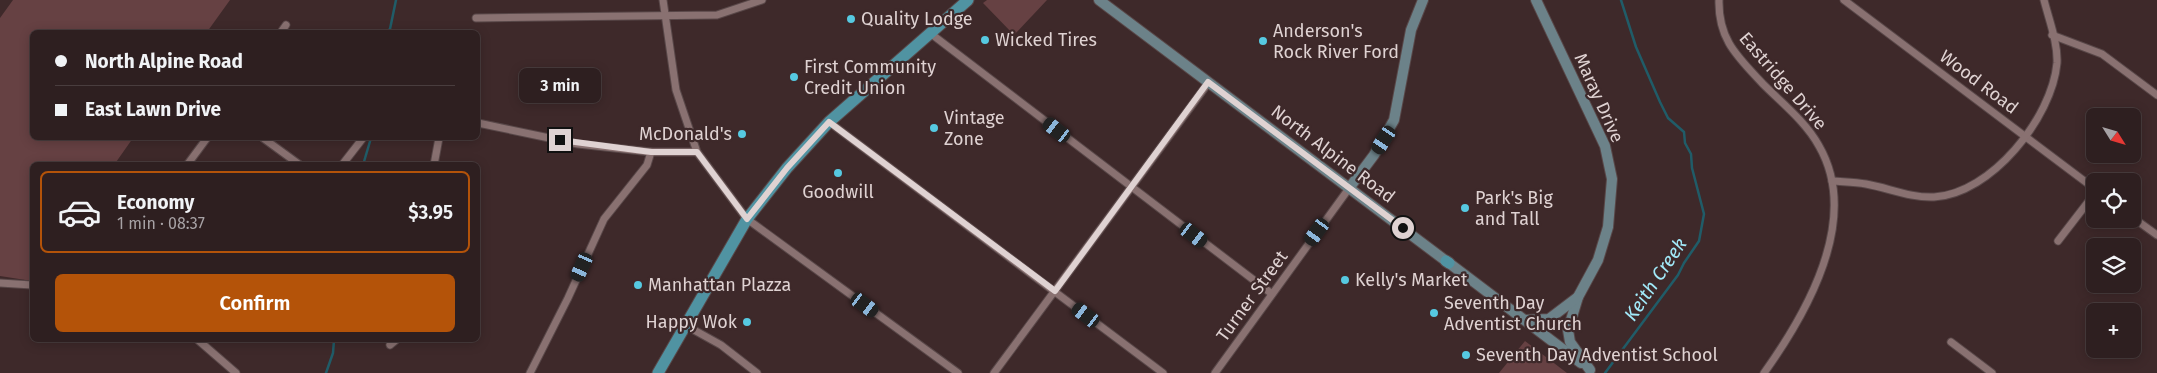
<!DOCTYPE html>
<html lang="en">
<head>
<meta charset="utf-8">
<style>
  :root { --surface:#2e1f20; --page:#362729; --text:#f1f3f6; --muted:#a7a2a5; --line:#493d3e; --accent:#b45309 }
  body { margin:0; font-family:"Fira Sans",sans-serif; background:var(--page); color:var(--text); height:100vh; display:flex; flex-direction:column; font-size:19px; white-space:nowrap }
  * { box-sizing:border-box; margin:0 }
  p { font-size:16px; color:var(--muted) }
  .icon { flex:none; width:28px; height:28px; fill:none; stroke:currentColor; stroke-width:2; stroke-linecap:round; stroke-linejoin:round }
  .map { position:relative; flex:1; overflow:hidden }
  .panel { position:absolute; left:30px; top:162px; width:450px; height:180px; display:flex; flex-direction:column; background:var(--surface); border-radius:8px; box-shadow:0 2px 12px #0003,0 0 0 1px var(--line) }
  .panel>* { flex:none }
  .guide { position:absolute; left:30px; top:30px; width:450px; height:110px; border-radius:8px; box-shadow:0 2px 12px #0003,0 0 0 1px var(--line); display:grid; align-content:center; height:110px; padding:0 25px; background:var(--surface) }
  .needle { width:32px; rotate:127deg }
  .fabs { position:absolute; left:2086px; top:108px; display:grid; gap:10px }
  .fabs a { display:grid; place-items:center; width:55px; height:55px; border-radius:8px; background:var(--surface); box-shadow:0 2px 12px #0003,0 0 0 1px var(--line); font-size:25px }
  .end { position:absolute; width:22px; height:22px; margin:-11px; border:6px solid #dfd2d2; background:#111; box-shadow:0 0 0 2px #111 }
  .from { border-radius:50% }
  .bubble { position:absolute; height:35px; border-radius:8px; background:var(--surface); box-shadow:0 2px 12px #0003,0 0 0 1px var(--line); font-size:16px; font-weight:600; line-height:35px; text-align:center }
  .car { position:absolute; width:15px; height:30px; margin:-15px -8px; border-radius:6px; box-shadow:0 0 4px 1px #0007; background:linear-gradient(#222 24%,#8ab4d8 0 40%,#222 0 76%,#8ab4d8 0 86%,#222 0) }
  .guide b { display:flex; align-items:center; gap:18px; height:48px; font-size:19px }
  .guide b+b { border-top:1px solid var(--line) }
  .guide i { width:12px; height:12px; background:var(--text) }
  ul { padding:9px 0 0; list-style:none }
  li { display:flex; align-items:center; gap:15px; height:82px; margin:0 10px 8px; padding:0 15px; border:2px solid var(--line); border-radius:8px }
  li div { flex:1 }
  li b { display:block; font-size:19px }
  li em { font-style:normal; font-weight:600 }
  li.selected { border-color:var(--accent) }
  li>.icon { width:45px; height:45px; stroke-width:1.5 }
  .primary-button { display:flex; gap:10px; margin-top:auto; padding:10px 25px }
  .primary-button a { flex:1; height:58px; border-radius:8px; background:var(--accent); color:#fff; font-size:20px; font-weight:600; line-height:58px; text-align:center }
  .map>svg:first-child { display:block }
  .green { fill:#664143 }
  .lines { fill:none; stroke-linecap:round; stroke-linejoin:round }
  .stream { stroke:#205c68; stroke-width:2.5 }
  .street-casing { stroke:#584748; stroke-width:9 }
  .secondary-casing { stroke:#584748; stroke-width:12 }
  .primary-casing { stroke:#584748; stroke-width:13 }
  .street { stroke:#897171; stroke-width:7 }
  .secondary { stroke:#6c8289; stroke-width:10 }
  .primary { stroke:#5093a2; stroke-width:11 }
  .route { stroke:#dfd2d2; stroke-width:6 }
  .poi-dot { fill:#56c9e1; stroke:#3e292a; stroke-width:2 }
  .labels { text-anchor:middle; stroke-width:4.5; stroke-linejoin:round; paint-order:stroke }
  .poi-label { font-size:18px; fill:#dfd2d2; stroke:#3e292a; text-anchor:start }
  .street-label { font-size:18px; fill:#dfd2d2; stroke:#3e292a }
  .water-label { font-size:19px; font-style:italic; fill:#a1e9f9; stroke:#3e292a }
</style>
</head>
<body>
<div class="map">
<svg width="2157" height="373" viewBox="0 0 2157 373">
  <rect width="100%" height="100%" fill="#3e292a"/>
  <g class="green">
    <polygon points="13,0 230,0 207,32 32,32 32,138 133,138 114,165 32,165 32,281 0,276 0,18"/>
    <polygon points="987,0 1047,0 1014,35 983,3"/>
    <polygon points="1525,341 1567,373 1499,373"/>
  </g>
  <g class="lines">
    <g class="stream">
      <polyline points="387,32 390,29 396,0"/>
      <polyline points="363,165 371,138"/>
      <polyline points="326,373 333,353 334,340"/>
      <polyline points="1605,373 1678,275 1684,263 1699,241 1704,214 1692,168 1691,154 1685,143 1684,132 1668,118 1660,102 1636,47 1621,0"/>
    </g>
    <defs>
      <g id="street">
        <polyline points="663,0 676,90 697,152 747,219 958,373"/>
        <path d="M 1719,0 C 1718,40 1738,57 1763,84 C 1782,103 1806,122 1819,146 C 1861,219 1807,313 1764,373"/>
        <polyline points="1844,0 2095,189"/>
        <polyline points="476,18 717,15 762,0"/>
        <polyline points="281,32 286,25"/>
        <polyline points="930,33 1272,294"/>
        <polyline points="2052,35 2102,54 2157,95"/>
        <polyline points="829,122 1163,373"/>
        <polyline points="478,123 578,144 651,152 697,152"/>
        <polyline points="263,138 300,165"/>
        <polyline points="187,165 207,138"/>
        <polyline points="342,165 363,138"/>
        <polyline points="434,165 439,138"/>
        <path d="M 1832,181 C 1844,182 1855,182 1866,184 C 1889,188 1910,198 1934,197 C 1991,194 2052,118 2057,63 C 2058,43 2049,20 2044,0"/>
        <polyline points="2132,217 2157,235"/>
        <polyline points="2058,241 2095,193"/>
        <polyline points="0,283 32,285"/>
        <polyline points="685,325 721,345 757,373"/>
        <polyline points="198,340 236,373"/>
        <polyline points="1951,342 1992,373"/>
        <polyline points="390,345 396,340"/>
        <polyline points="530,373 568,298 604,219 647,165 651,152"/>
        <polyline points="994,373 1209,82"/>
        <polyline points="1215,373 1350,187"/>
      </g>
      <g id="secondary">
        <polyline points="1099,0 1446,261"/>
        <polyline points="1536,0 1605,146 1612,179 1608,227 1598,260 1578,297 1568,330 1570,342 1590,370"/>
        <polyline points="1350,187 1374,155 1394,120 1411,30 1423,0"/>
        <polyline points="1449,263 1581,363"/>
        <polyline points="1525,320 1549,319 1578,297"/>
      </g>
      <g id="primary">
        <polyline points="1446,261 1449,263"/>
        <polyline points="658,373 747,219 787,168 829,122 968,0"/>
      </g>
    </defs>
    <use href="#street" class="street-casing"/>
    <use href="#secondary" class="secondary-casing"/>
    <use href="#primary" class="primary-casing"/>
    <use href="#street" class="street"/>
    <use href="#secondary" class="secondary"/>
    <use href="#primary" class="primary"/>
  </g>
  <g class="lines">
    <polyline class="route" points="560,140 651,152 697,152 747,219 787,168 829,122 1055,291 1208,82 1403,228"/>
  </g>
  <g class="poi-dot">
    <circle cx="851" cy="19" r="5"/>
    <circle cx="985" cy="40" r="5"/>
    <circle cx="1263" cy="41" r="5"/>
    <circle cx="794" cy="77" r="5"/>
    <circle cx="934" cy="128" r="5"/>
    <circle cx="742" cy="134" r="5"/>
    <circle cx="838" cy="173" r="5"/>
    <circle cx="1465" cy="208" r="5"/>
    <circle cx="1345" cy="280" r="5"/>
    <circle cx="638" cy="285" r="5"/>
    <circle cx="1434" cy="313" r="5"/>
    <circle cx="747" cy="322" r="5"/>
    <circle cx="1466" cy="355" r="5"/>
  </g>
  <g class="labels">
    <g class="poi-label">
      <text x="861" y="25">Quality Lodge</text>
      <text x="1273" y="37">Anderson's<tspan x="1273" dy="21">Rock River Ford</tspan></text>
      <text x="995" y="46">Wicked Tires</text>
      <text x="804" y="73">First Community<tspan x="804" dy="21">Credit Union</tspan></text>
      <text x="944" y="124">Vintage<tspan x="944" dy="21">Zone</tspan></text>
      <text x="732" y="140" text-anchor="end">McDonald's</text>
      <text x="838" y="198" text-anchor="middle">Goodwill</text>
      <text x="1475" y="204">Park's Big<tspan x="1475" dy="21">and Tall</tspan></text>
      <text x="1355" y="286">Kelly's Market</text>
      <text x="648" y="291">Manhattan Plazza</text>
      <text x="1444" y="309">Seventh Day<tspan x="1444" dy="21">Adventist Church</tspan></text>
      <text x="737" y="328" text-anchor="end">Happy Wok</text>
      <text x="1476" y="361">Seventh Day Adventist School</text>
    </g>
    <g class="street-label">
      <text transform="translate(1783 81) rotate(49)" y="6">Eastridge Drive</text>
      <text transform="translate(1979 82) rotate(37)" y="6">Wood Road</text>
      <text transform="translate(1599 98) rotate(66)" y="6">Maray Drive</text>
      <text transform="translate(1333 154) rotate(37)" y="6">North Alpine Road</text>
      <text transform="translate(1252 296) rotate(-54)" y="6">Turner Street</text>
    </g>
    <g class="water-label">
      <text transform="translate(1655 279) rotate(-56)" y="7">Keith Creek</text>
    </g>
  </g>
</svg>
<div class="fabs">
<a><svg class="needle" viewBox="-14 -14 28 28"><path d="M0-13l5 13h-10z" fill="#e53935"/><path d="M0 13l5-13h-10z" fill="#a7a2a5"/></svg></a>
<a><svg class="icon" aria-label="locate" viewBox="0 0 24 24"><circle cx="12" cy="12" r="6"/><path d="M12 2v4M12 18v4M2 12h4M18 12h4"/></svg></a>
<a><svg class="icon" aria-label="layers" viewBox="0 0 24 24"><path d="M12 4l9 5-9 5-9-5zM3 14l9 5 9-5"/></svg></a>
<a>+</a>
</div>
<i class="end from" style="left:1403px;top:228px"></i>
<i class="end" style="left:560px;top:140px"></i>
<div class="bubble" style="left:519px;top:68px;width:82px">3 min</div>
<i class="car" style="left:1057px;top:130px;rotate:308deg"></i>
<i class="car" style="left:1384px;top:140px;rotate:213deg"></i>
<i class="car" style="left:1317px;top:232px;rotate:216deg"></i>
<i class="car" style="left:1194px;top:235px;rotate:127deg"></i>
<i class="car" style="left:582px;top:267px;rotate:204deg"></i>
<i class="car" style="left:865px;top:305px;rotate:126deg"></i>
<i class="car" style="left:1086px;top:315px;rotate:307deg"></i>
<div class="guide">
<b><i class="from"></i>North Alpine Road</b>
<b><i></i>East Lawn Drive</b>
</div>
<section class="panel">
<ul>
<li class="selected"><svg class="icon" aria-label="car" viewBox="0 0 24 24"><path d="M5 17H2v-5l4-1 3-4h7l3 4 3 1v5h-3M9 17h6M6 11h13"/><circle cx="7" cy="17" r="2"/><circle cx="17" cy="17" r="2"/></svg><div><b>Economy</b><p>1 min · 08:37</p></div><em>$3.95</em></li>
</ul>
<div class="primary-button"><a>Confirm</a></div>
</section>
</div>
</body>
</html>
